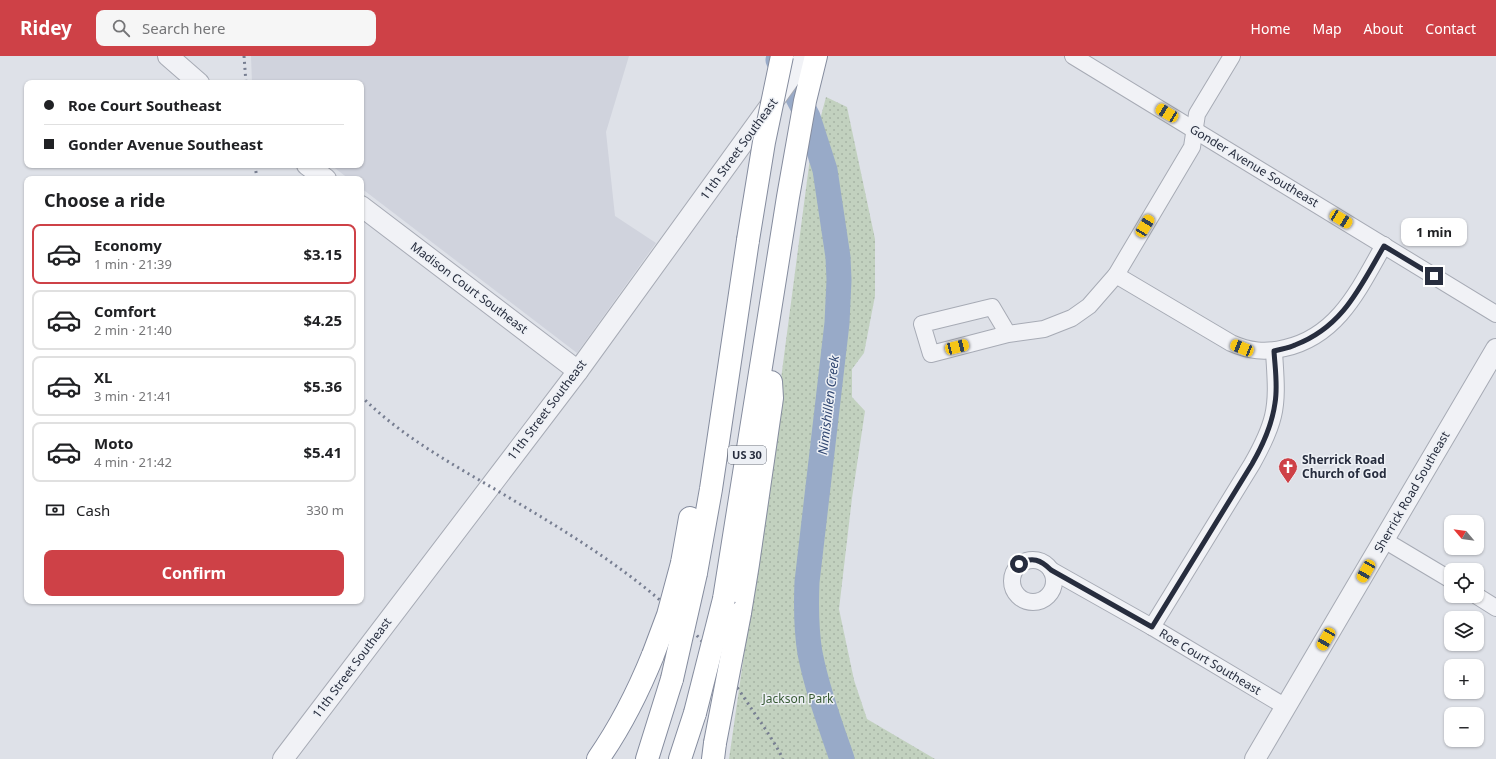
<!DOCTYPE html>
<html lang="en">
<head>
<meta charset="utf-8">
<style>
  :root { --surface:#fff; --page:#f6f6f6; --text:#202124; --muted:#757577; --line:#e0e0e0; --accent:#ce4147 }
  body { margin:0; font-family:"Noto Sans",sans-serif; background:var(--page); color:var(--text); height:100vh; display:flex; flex-direction:column; font-size:15px; white-space:nowrap }
  * { box-sizing:border-box; margin:0 }
  p { font-size:13px; color:var(--muted) }
  .icon { flex:none; width:22px; height:22px; fill:none; stroke:currentColor; stroke-width:2; stroke-linecap:round; stroke-linejoin:round }
  .map { position:relative; flex:1; overflow:hidden }
  .drawer { position:absolute; left:24px; top:120px; width:340px; height:428px; display:flex; flex-direction:column; background:var(--surface); border-radius:8px; box-shadow:0 1px 3px #0004 }
  .drawer>* { flex:none }
  .guide { position:absolute; left:24px; top:24px; width:340px; height:88px; border-radius:8px; box-shadow:0 1px 3px #0004; display:grid; align-content:center; height:88px; padding:0 20px; background:var(--surface) }
  .needle { width:26px; rotate:299deg }
  .buttons { position:absolute; left:1444px; top:459px; display:grid; gap:8px }
  .buttons a { display:grid; place-items:center; width:40px; height:40px; border-radius:8px; background:var(--surface); box-shadow:0 1px 3px #0004; font-size:20px }
  .end { position:absolute; width:18px; height:18px; margin:-9px; border:5px solid #272d3e; background:#fff; box-shadow:0 0 0 2px #fff }
  .from { border-radius:50% }
  .bubble { position:absolute; height:28px; border-radius:8px; background:var(--surface); box-shadow:0 1px 3px #0004; font-size:13px; font-weight:700; line-height:28px; text-align:center }
  .car { position:absolute; width:12px; height:24px; margin:-12px -6px; border-radius:5px; box-shadow:0 0 3px 1px #0007; background:linear-gradient(#f5c518 24%,#345 0 40%,#f5c518 0 76%,#345 0 86%,#f5c518 0) }
  .guide b { display:flex; align-items:center; gap:14px; height:38px; font-size:15px }
  .guide b+b { border-top:1px solid var(--line) }
  .guide i { width:10px; height:10px; background:var(--text) }
  ul { padding:0; list-style:none }
  li { display:flex; align-items:center; gap:12px; height:60px; margin:0 8px 6px; padding:0 12px; border:2px solid var(--line); border-radius:8px }
  li div { flex:1 }
  li b { display:block; font-size:15px }
  li em { font-style:normal; font-weight:700 }
  li.current { border-color:var(--accent) }
  li>.icon { width:36px; height:36px; stroke-width:1.5 }
  h2 { padding:0 20px; font-size:18px; line-height:48px }
  .pay { display:flex; align-items:center; gap:10px; height:44px; padding:0 20px; font-size:15px }
  .pay p { margin-inline-start:auto }
  .cta { display:flex; gap:8px; margin-top:auto; padding:8px 20px }
  .cta a { flex:1; height:46px; border-radius:8px; background:var(--accent); color:#fff; font-size:16px; font-weight:700; line-height:46px; text-align:center }
  header { display:flex; align-items:center; gap:24px; box-sizing:border-box; height:56px; padding:0 20px; background:var(--accent); color:#fff }
  header strong { font-size:19px }
  nav { display:flex; gap:22px; margin-inline-start:auto; font-size:14px }
  .search { width:280px; height:36px; background:var(--page); display:flex; align-items:center; gap:10px; box-sizing:border-box; padding:0 14px; border-radius:8px; color:var(--muted); font-size:15px }
  .map>svg:first-child { display:block }
  .built { fill:#d0d3dd }
  .grass { fill:url(#grass-dots) }
  .lines { fill:none; stroke-linecap:round; stroke-linejoin:round }
  .river { stroke:#98aac8; stroke-width:25 }
  .minor-casing { stroke:#a7abb5; stroke-width:18 }
  .tertiary-casing { stroke:#a7abb5; stroke-width:22 }
  .motorway-casing { stroke:#858c9e; stroke-width:24 }
  .minor { stroke:#f1f2f6; stroke-width:16 }
  .tertiary { stroke:#f1f2f6; stroke-width:20 }
  .motorway { stroke:#fff; stroke-width:22 }
  .rail { stroke:#777e91; stroke-width:3; stroke-dasharray:2 4; stroke-linecap:butt }
  .motorway-bridge-casing { stroke:#858c9e; stroke-width:24; stroke-linecap:butt }
  .motorway-bridge { stroke:#fff; stroke-width:22 }
  .route { stroke:#272d3e; stroke-width:5 }
  .labels { text-anchor:middle; stroke-width:3; stroke-linejoin:round; paint-order:stroke }
  .shield { fill:#edf0f5; stroke:#626875; stroke-width:1 }
  .shield-label { font-size:11px; font-weight:bold; fill:#272d3e }
  .street-label { font-size:12px; fill:#272d3e; stroke:#edf0f5 }
  .poi-label { font-size:12px; font-weight:bold; fill:#272d3e; stroke:#edf0f5; text-anchor:start }
  .park-label { font-size:12px; fill:#375a34; stroke:#edf0f5 }
  .water-label { font-size:13px; font-style:italic; fill:#314772; stroke:#edf0f5 }
</style>
</head>
<body>
<header>
<strong>Ridey</strong>
<div class="search"><svg class="icon" aria-label="search" viewBox="0 0 24 24"><circle cx="10" cy="10" r="6"/><path d="M15 15l6 6"/></svg>Search here</div>
<nav><a>Home</a><a>Map</a><a>About</a><a>Contact</a></nav>
</header>
<div class="map">
<svg width="1496" height="703" viewBox="0 0 1496 703">
  <defs>
    <pattern id="grass-dots" width="8" height="8" patternUnits="userSpaceOnUse"><rect width="8" height="8" fill="#c2d1bf"/><path d="M2 2h.1M6 6h.1" fill="none" stroke="#a7b4a5" stroke-width="1.8" stroke-linecap="round"/></pattern>
  </defs>
  <rect width="100%" height="100%" fill="#dee1e8"/>
  <polygon class="built" points="251,0 629,0 606,76 615,160 656,187 577,297 361,132 361,123 349,123 331,109 361,109 361,27 252,27"/>
  <polygon class="grass" points="826,41 847,51 875,183 875,240 864,297 852,313 852,341 865,355 852,442 839,553 854,624 867,663 935,703 729,703 753,536 810,102"/>
  <g class="lines">
    <path class="river" d="M 778,4 L 808,61 L 825,114 L 838,201 L 839,224 L 837,267 L 807,526 C 806,550 806,573 810,597 C 817,633 830,668 842,703"/>
    <defs>
      <g id="minor">
        <polyline points="1073,0 1496,258"/>
        <path d="M 1116,219 L 1231,287 C 1249,295 1265,297 1285,292 C 1338,280 1359,233 1384,189"/>
        <polyline points="1008,278 992,251 922,268 931,298 1008,278 1044,273 1072,262 1089,250 1116,219 1192,91 1197,58 1232,0"/>
        <polyline points="1384,484 1451,524"/>
        <circle cx="1033" cy="525" r="21"/>
        <polyline points="1051,514 1152,571 1286,651"/>
        <polyline points="1477,540 1496,552"/>
        <path d="M 1152,571 L 1252,408 C 1261,392 1269,377 1273,360 C 1278,339 1275,316 1274,295"/>
      </g>
      <g id="tertiary">
        <polyline points="168,0 199,27"/>
        <polyline points="307,109 326,123"/>
        <polyline points="361,150 578,315"/>
        <polyline points="283,703 578,315 806,0"/>
        <polyline points="1255,703 1496,293"/>
      </g>
      <g id="motorway">
        <polyline points="682,507 690,462"/>
        <polyline points="696,517 711,433 748,184"/>
        <polyline points="724,543 788,141 805,45 816,0"/>
        <polyline points="740,557 748,508 772,342 771,326"/>
        <path d="M 598,703 C 621,670 638,636 653,599"/>
        <polyline points="647,703 672,623"/>
        <polyline points="680,703 695,657"/>
        <polyline points="713,703 715,687"/>
      </g>
    </defs>
    <use href="#minor" class="minor-casing"/>
    <use href="#tertiary" class="tertiary-casing"/>
    <use href="#motorway" class="motorway-casing"/>
    <use href="#minor" class="minor"/>
    <use href="#tertiary" class="tertiary"/>
    <use href="#motorway" class="motorway"/>
    <g class="rail">
      <polyline points="244,0 246,27"/>
      <polyline points="255,109 257,123"/>
      <path d="M 361,340 C 405,384 460,412 513,444 C 572,479 630,515 680,562 C 707,588 730,620 751,652 C 762,668 774,685 783,703"/>
    </g>
    <defs>
      <g id="motorway-bridge">
        <polyline points="748,184 764,86 782,0"/>
        <polyline points="653,599 668,559 682,507"/>
        <polyline points="672,623 696,517"/>
        <polyline points="695,657 724,543"/>
        <polyline points="715,687 740,557"/>
      </g>
    </defs>
    <use href="#motorway-bridge" class="motorway-bridge-casing"/>
    <use href="#motorway-bridge" class="motorway-bridge"/>
  </g>
  <g class="lines">
    <path class="route" d="M 1019,508 C 1032,500 1041,504 1051,514 L 1152,571 L 1252,408 C 1263,389 1272,369 1275,347 C 1278,330 1275,312 1274,295 C 1281,293 1289,292 1295,289 C 1343,271 1360,231 1384,190 L 1434,220"/>
  </g>
  <defs>
    <symbol id="church-pin" viewBox="-11 -11 22 30"><path d="M0 17L-7.5 6A9.5 9.5 0 1 1 7.5 6Z" fill="#ce4147" stroke="#edf0f5"/><path d="M-1.2-6h2.4v3.5h3.3v2.4h-3.3V6h-2.4V-.1h-3.3v-2.4h3.3Z" fill="#fff"/></symbol>
  </defs>
  <g fill-rule="evenodd">
    <use href="#church-pin" x="1277" y="400" width="22" height="30"/>
  </g>
  <g class="labels">
    <rect class="shield" x="728" y="390" width="38" height="18" rx="3"/>
    <g class="shield-label">
      <text x="747" y="403">US 30</text>
    </g>
    <g class="street-label">
      <text transform="translate(739 93) rotate(-54)" y="4">11th Street Southeast</text>
      <text transform="translate(1254 110) rotate(31)" y="4">Gonder Avenue Southeast</text>
      <text transform="translate(469 232) rotate(37)" y="4">Madison Court Southeast</text>
      <text transform="translate(547 354) rotate(-53)" y="4">11th Street Southeast</text>
      <text transform="translate(1412 436) rotate(-60)" y="4">Sherrick Road Southeast</text>
      <text transform="translate(1210 606) rotate(31)" y="4">Roe Court Southeast</text>
      <text transform="translate(352 612) rotate(-53)" y="4">11th Street Southeast</text>
    </g>
    <g class="poi-label">
      <text x="1302" y="408">Sherrick Road<tspan x="1302" dy="14">Church of God</tspan></text>
    </g>
    <g class="park-label">
      <text x="798" y="647">Jackson Park</text>
    </g>
    <g class="water-label">
      <text transform="translate(828 349) rotate(-83)" y="5">Nimishillen Creek</text>
    </g>
  </g>
</svg>
<div class="buttons">
<a><svg class="needle" viewBox="-14 -14 28 28"><path d="M0-13l5 13h-10z" fill="#e53935"/><path d="M0 13l5-13h-10z" fill="#757577"/></svg></a>
<a><svg class="icon" aria-label="locate" viewBox="0 0 24 24"><circle cx="12" cy="12" r="6"/><path d="M12 2v4M12 18v4M2 12h4M18 12h4"/></svg></a>
<a><svg class="icon" aria-label="layers" viewBox="0 0 24 24"><path d="M12 4l9 5-9 5-9-5zM3 14l9 5 9-5"/></svg></a>
<a>+</a>
<a>−</a>
</div>
<i class="end from" style="left:1019px;top:508px"></i>
<i class="end" style="left:1434px;top:220px"></i>
<div class="bubble" style="left:1401px;top:162px;width:66px">1 min</div>
<i class="car" style="left:1167px;top:57px;rotate:301deg"></i>
<i class="car" style="left:1341px;top:163px;rotate:121deg"></i>
<i class="car" style="left:1145px;top:170px;rotate:31deg"></i>
<i class="car" style="left:957px;top:291px;rotate:76deg"></i>
<i class="car" style="left:1242px;top:292px;rotate:292deg"></i>
<i class="car" style="left:1366px;top:515px;rotate:210deg"></i>
<i class="car" style="left:1326px;top:583px;rotate:210deg"></i>
<div class="guide">
<b><i class="from"></i>Roe Court Southeast</b>
<b><i></i>Gonder Avenue Southeast</b>
</div>
<section class="drawer">
<h2>Choose a ride</h2>
<ul>
<li class="current"><svg class="icon" aria-label="car" viewBox="0 0 24 24"><path d="M5 17H2v-5l4-1 3-4h7l3 4 3 1v5h-3M9 17h6M6 11h13"/><circle cx="7" cy="17" r="2"/><circle cx="17" cy="17" r="2"/></svg><div><b>Economy</b><p>1 min · 21:39</p></div><em>$3.15</em></li>
<li><svg class="icon" aria-label="car" viewBox="0 0 24 24"><path d="M5 17H2v-5l4-1 3-4h7l3 4 3 1v5h-3M9 17h6M6 11h13"/><circle cx="7" cy="17" r="2"/><circle cx="17" cy="17" r="2"/></svg><div><b>Comfort</b><p>2 min · 21:40</p></div><em>$4.25</em></li>
<li><svg class="icon" aria-label="car" viewBox="0 0 24 24"><path d="M5 17H2v-5l4-1 3-4h7l3 4 3 1v5h-3M9 17h6M6 11h13"/><circle cx="7" cy="17" r="2"/><circle cx="17" cy="17" r="2"/></svg><div><b>XL</b><p>3 min · 21:41</p></div><em>$5.36</em></li>
<li><svg class="icon" aria-label="car" viewBox="0 0 24 24"><path d="M5 17H2v-5l4-1 3-4h7l3 4 3 1v5h-3M9 17h6M6 11h13"/><circle cx="7" cy="17" r="2"/><circle cx="17" cy="17" r="2"/></svg><div><b>Moto</b><p>4 min · 21:42</p></div><em>$5.41</em></li>
</ul>
<div class="pay"><svg class="icon" aria-label="cash" viewBox="0 0 24 24"><path d="M3 7h18v10H3z"/><circle cx="12" cy="12" r="2"/></svg>Cash<p>330 m</p></div>
<div class="cta"><a>Confirm</a></div>
</section>
</div>
</body>
</html>
